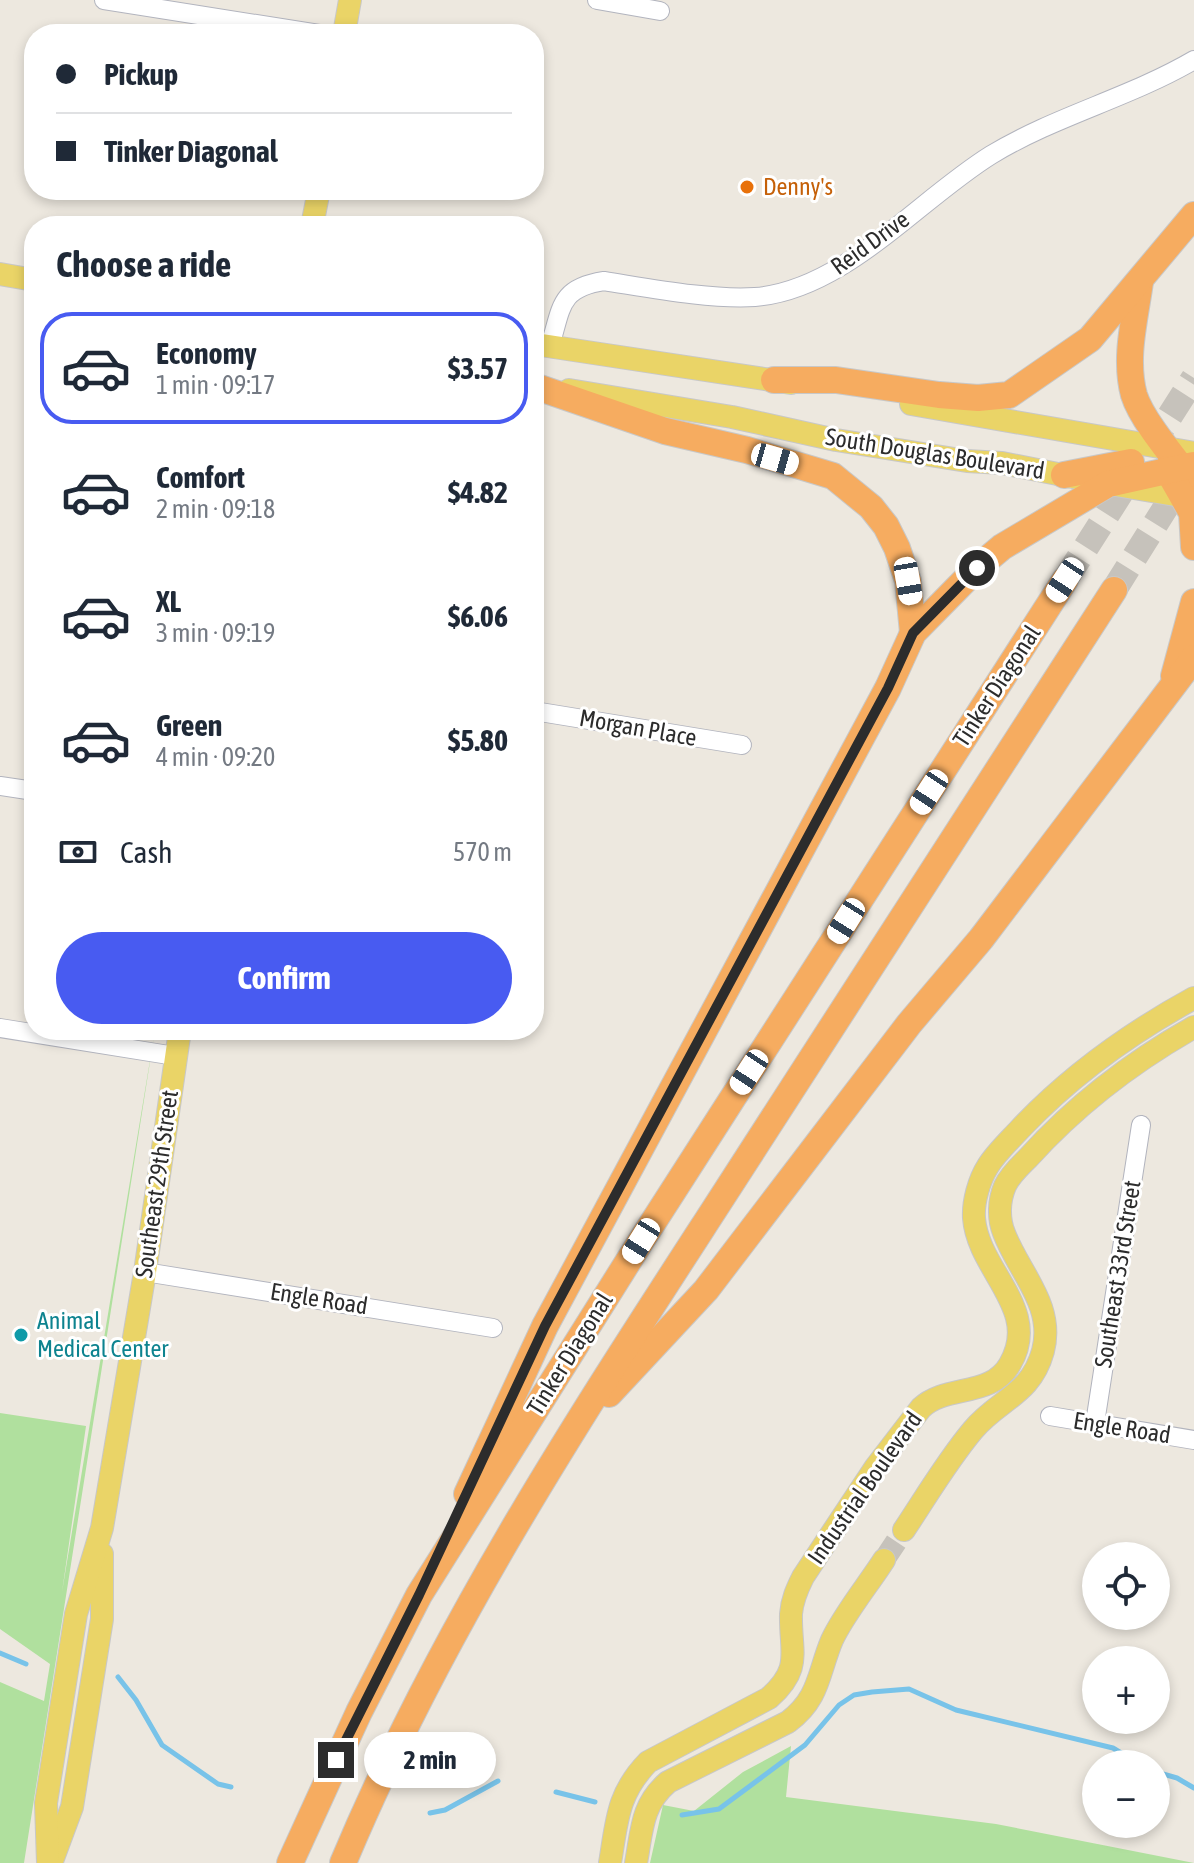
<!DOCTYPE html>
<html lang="en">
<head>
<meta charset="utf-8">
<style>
  :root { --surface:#fff; --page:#f6f6f7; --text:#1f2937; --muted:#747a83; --line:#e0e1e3; --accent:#485bf1 }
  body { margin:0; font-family:"Asap Condensed",sans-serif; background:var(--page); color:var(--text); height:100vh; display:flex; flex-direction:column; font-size:30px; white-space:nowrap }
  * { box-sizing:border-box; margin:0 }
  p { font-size:26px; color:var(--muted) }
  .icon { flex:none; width:44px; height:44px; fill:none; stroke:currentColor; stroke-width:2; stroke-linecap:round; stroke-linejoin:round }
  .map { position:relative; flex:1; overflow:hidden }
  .sheet { position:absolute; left:24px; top:216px; width:520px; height:824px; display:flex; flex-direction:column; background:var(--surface); border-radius:32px; box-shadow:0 4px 12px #0003 }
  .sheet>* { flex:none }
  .banner { position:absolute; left:24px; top:24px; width:520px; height:176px; border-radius:32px; box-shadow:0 4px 12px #0003; display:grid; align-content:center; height:176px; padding:0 32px; background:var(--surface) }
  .controls { position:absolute; left:1082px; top:1542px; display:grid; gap:16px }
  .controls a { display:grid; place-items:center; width:88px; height:88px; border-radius:50%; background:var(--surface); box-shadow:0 4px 12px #0003; font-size:40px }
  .end { position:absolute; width:36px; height:36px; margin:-18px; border:10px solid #2c2c2c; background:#fff; box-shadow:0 0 0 4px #fff }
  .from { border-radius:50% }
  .bubble { position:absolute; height:56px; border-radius:28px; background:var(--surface); box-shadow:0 4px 12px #0003; font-size:26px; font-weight:700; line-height:56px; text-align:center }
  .car { position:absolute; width:24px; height:48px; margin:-24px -12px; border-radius:10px; box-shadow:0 0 6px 2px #0007; background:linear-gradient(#fff 24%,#345 0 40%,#fff 0 76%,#345 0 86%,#fff 0) }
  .banner b { display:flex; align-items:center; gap:28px; height:76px; font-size:30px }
  .banner b+b { border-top:2px solid var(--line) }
  .banner i { width:20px; height:20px; background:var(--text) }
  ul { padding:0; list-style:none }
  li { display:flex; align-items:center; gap:24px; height:112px; margin:0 16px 12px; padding:0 16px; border:4px solid transparent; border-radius:32px }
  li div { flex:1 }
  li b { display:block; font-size:30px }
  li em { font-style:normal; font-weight:700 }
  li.selected { border-color:var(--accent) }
  li>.icon { width:72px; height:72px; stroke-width:1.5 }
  h2 { padding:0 32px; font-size:36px; line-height:96px }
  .pay { display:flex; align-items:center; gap:20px; height:88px; padding:0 32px; font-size:30px }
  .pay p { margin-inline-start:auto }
  .action { display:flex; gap:16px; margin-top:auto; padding:16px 32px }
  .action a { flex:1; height:92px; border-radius:48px; background:var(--accent); color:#fff; font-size:32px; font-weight:700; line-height:92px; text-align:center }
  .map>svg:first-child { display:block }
  .green { fill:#b0e09e }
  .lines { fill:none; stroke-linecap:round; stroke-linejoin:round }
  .stream { stroke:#78c3e9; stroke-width:5 }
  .major-tunnel { stroke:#c6c2bb; stroke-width:22; stroke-dasharray:22 11; stroke-linecap:butt }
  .highway-tunnel { stroke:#c6c2bb; stroke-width:26; stroke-dasharray:26 13; stroke-linecap:butt }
  .minor-casing { stroke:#b2b4be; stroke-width:20 }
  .major-casing { stroke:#c8c8c8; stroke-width:24 }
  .highway-casing { stroke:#c8c8c8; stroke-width:28 }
  .minor { stroke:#fff; stroke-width:18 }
  .major { stroke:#ead467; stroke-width:22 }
  .highway { stroke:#f6ac60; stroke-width:26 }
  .route { stroke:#2c2c2c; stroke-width:10 }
  .food-dot { fill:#e8710a; stroke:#fff; stroke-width:3 }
  .culture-dot { fill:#0f9aa8; stroke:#fff; stroke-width:3 }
  .labels { text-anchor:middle; stroke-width:6; stroke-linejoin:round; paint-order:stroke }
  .food-label { font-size:24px; fill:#c56008; stroke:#fff; text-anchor:start }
  .street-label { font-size:24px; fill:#2c2c2c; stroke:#fff }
  .culture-label { font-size:24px; fill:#0d838f; stroke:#fff; text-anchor:start }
</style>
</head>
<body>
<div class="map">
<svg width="1194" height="1863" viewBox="0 0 1194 1863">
  <rect width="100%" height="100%" fill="#ede8df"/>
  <g class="green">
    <polygon points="155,1030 24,1863 0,1863 0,1682 44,1701 50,1664 0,1629 0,1413 86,1426 62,1592"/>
    <polygon points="791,1746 786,1797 996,1824 1194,1863 650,1863 663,1805 694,1811 743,1772"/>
  </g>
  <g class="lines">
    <g class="stream">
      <polyline points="0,1653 26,1664"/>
      <polyline points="118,1677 136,1700 162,1745 218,1784 231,1787"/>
      <polyline points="1156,1772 1177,1778 1194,1788"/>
      <polyline points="556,1792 595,1802"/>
      <polyline points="430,1813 445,1810 498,1781"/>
      <polyline points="682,1815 719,1809 805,1745 839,1705 854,1695 872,1692 909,1689 956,1710 1113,1748 1139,1764"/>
    </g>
    <polyline class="major-tunnel" points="884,1560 904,1530"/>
    <g class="highway-tunnel">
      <polyline points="1065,580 1194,378"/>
      <polyline points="1114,590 1186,475"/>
    </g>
    <defs>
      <g id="minor">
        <polyline points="104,0 319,34"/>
        <polyline points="597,0 660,11"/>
        <path d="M 550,346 C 562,307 559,288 604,281 C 649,288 711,300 755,297 C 844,290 917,201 991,155 C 1055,116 1129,98 1194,60"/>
        <polyline points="534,711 742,745"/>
        <polyline points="0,786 34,791"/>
        <polyline points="0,1028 175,1056"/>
        <polyline points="145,1272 493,1328"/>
        <polyline points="1050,1416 1194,1440"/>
        <polyline points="1095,1423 1141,1125"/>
      </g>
      <g id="major">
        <polyline points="344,34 350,0"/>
        <polyline points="312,226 319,190"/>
        <polyline points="0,274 34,280"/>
        <polyline points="534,344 791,383"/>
        <polyline points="569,390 732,417 836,440 967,461 1002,463 1078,478"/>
        <polyline points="911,404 1194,453"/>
        <polyline points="1116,485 1193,498"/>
        <path d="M 904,1530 C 926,1497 947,1461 973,1430 C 999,1399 1031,1395 1043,1351 C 1055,1305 1019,1273 1004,1233 C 998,1218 999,1200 1005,1186 C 1010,1175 1020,1166 1028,1158 C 1076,1105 1132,1062 1194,1027"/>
        <polyline points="52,1861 72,1807 102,1619 102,1554"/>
        <polyline points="48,1863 46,1803 76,1614 102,1528 145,1272 180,1030"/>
        <path d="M 610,1863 C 617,1821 617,1794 648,1762 L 769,1698 C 803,1668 790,1652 791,1614 C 792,1600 797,1589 803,1577 L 875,1468 L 921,1408 C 946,1384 991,1398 1010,1364 C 1042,1309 978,1271 974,1218 C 973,1202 979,1180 988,1166 C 996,1153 1009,1141 1020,1129 C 1070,1076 1130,1033 1194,998"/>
        <path d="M 636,1863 C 642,1831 641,1805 668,1782 L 788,1722 C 820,1698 818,1673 832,1640 C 844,1614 868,1585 884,1560"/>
      </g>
      <g id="highway">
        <path d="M 1140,282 C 1135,319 1124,358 1134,395 C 1142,421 1177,461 1194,484"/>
        <polyline points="774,380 836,380 939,395 978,398 1009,395 1090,339 1194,215"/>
        <polyline points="534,386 665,431 747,450 833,476 871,507 886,526 897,548 908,581 913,633"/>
        <polyline points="1167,469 1192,513 1194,547"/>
        <polyline points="1064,475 1131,462"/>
        <polyline points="1174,676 1194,602"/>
        <polyline points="609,1394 706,1290 909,1024 981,939 1194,658"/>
        <polyline points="467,1494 545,1326 888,688 913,633 977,568 1002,547 1108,484 1194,465"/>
        <polyline points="290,1863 359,1712 419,1595 641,1241 1065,580"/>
        <path d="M 343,1863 C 440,1631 576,1423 712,1213 C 846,1005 980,798 1114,590"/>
      </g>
    </defs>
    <use href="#minor" class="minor-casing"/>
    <use href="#major" class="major-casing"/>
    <use href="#highway" class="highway-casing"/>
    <use href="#minor" class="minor"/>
    <use href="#major" class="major"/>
    <use href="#highway" class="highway"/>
  </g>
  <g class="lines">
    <polyline class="route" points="336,1760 419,1595 545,1326 888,688 913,633 977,568"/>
  </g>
  <circle class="food-dot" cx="747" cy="187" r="8"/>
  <circle class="culture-dot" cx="21" cy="1335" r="8"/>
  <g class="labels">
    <g class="food-label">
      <text x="763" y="195">Denny's</text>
    </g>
    <g class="street-label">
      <text transform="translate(870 243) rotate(-36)" y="8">Reid Drive</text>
      <text transform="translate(935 454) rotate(9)" y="8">South Douglas Boulevard</text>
      <text transform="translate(997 686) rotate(-57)" y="8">Tinker Diagonal</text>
      <text transform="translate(638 728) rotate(10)" y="8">Morgan Place</text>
      <text transform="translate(157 1184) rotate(-82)" y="8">Southeast 29th Street</text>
      <text transform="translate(1118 1274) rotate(-81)" y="8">Southeast 33rd Street</text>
      <text transform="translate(319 1299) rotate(9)" y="8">Engle Road</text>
      <text transform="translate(570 1354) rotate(-58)" y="8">Tinker Diagonal</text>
      <text transform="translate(1122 1428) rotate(9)" y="8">Engle Road</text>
      <text transform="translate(865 1488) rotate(-55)" y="8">Industrial Boulevard</text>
    </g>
    <g class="culture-label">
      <text x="37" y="1329">Animal<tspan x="37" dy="28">Medical Center</tspan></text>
    </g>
  </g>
</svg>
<div class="controls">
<a><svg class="icon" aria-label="locate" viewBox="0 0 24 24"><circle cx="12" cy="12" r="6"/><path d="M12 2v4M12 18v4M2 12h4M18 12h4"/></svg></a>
<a>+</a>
<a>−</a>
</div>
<i class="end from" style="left:977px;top:568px"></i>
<i class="end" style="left:336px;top:1760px"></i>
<div class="bubble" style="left:364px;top:1732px;width:132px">2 min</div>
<i class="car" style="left:775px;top:459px;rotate:106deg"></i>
<i class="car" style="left:1065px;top:580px;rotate:213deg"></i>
<i class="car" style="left:908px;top:581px;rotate:170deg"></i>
<i class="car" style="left:929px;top:792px;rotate:213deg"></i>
<i class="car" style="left:846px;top:921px;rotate:212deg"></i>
<i class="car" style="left:749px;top:1072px;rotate:213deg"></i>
<i class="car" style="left:641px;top:1241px;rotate:212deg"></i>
<div class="banner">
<b><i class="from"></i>Pickup</b>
<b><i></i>Tinker Diagonal</b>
</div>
<section class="sheet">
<h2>Choose a ride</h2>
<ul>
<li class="selected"><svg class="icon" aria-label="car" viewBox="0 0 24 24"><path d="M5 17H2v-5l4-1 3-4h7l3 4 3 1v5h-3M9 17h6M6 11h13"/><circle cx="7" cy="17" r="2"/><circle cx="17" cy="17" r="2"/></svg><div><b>Economy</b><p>1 min · 09:17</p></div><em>$3.57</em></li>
<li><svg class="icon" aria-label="car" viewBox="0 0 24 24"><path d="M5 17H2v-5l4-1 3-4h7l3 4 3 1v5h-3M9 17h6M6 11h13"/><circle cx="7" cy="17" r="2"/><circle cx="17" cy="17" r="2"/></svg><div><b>Comfort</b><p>2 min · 09:18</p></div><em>$4.82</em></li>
<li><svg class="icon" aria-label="car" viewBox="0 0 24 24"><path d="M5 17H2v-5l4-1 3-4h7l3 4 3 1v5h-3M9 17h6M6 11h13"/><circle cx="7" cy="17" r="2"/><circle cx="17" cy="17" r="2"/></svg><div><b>XL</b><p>3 min · 09:19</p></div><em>$6.06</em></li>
<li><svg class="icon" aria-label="car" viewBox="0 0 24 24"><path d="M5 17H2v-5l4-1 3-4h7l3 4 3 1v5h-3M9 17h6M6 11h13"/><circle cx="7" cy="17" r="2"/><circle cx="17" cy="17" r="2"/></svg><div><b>Green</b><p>4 min · 09:20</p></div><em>$5.80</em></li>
</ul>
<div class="pay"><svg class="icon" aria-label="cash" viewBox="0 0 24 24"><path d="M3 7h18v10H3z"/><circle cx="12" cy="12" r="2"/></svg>Cash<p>570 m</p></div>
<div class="action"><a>Confirm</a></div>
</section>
</div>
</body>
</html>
